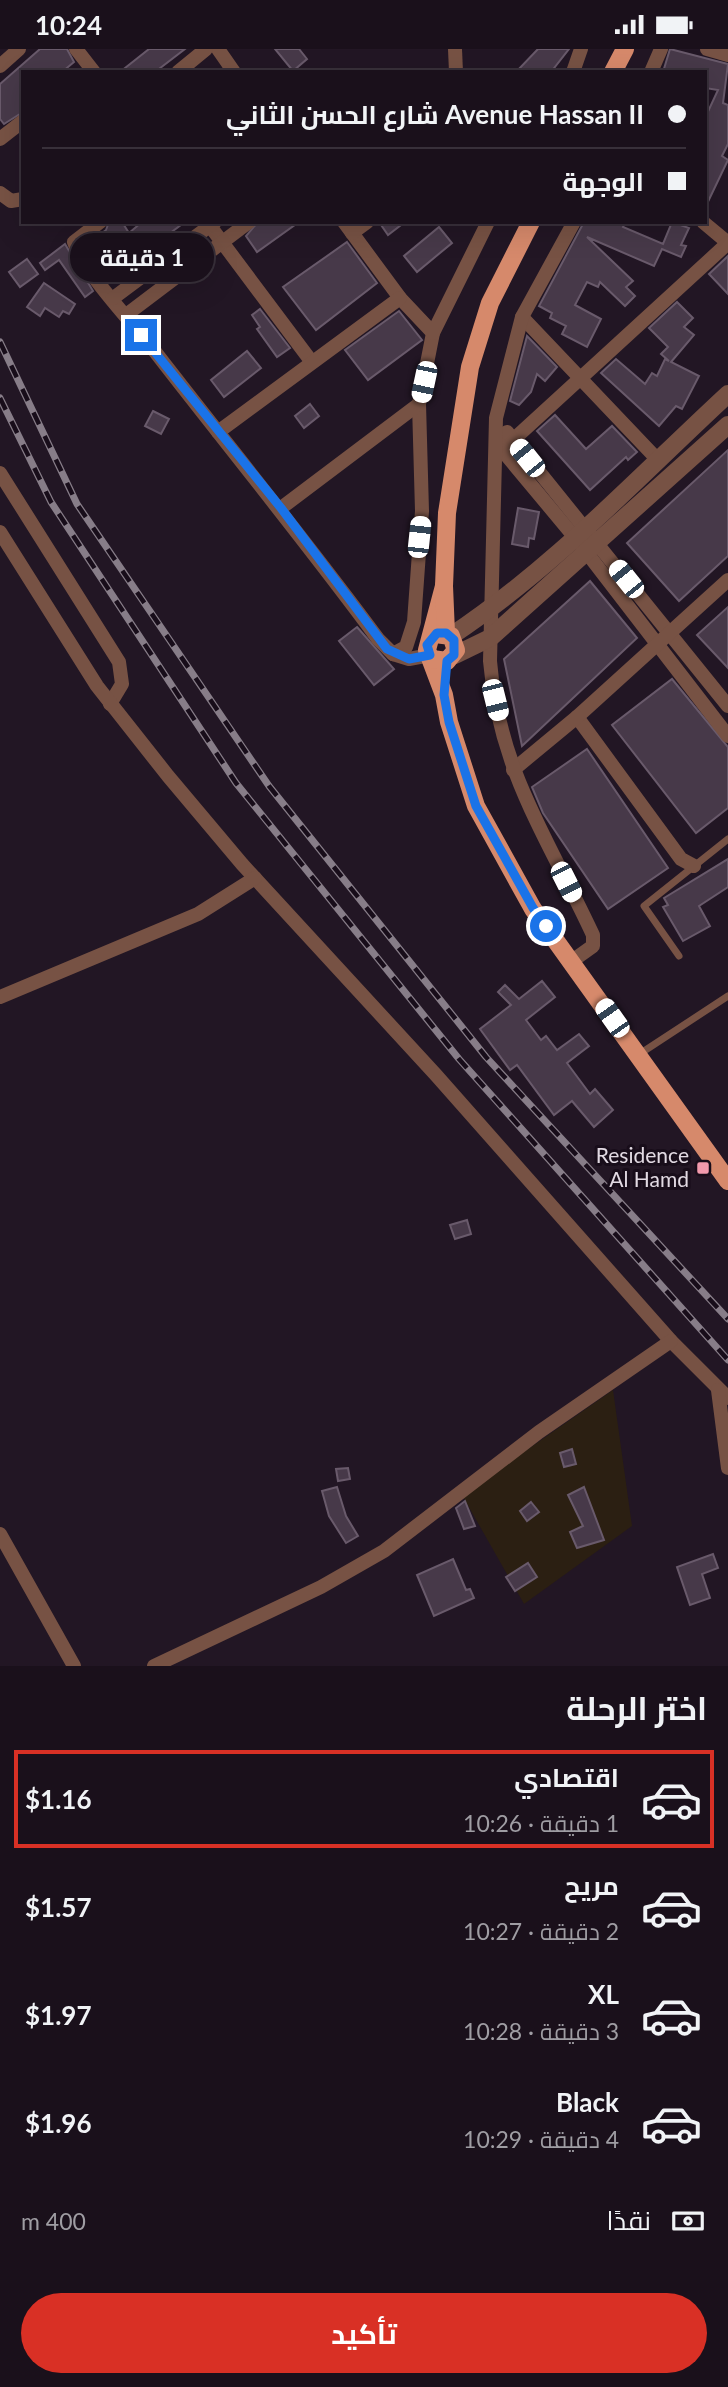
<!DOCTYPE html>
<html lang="ar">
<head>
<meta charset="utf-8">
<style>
  :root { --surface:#1a101b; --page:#231924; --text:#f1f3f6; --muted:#9f9da3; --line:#38303a; --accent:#d93025 }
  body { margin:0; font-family:Lato,Cairo,sans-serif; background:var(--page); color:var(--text); direction:rtl; height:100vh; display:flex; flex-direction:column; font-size:26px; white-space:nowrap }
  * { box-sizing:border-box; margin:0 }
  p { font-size:23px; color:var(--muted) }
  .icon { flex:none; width:38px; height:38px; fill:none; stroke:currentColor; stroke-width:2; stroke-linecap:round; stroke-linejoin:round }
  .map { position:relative; height:1617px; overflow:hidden; direction:ltr }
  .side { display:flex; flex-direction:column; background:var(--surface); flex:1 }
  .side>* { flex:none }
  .guide { position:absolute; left:21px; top:21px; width:686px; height:154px; border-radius:0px; box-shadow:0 7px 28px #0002,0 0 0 2px var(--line); direction:rtl; display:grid; align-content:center; height:154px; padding:0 21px; background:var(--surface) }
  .end { position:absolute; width:32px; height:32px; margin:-16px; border:9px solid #1a73e8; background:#fff; box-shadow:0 0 0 4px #fff }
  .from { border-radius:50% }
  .bubble { position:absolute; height:49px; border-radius:24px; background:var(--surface); box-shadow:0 7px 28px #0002,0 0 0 2px var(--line); font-size:23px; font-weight:700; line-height:49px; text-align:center; direction:rtl }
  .car { position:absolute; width:21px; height:42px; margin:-21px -10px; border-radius:9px; box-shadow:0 0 5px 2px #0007; background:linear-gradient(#fff 24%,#345 0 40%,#fff 0 76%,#345 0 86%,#fff 0) }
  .guide b { display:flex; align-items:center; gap:24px; height:66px; font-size:26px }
  .guide b+b { border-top:2px solid var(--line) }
  .guide i { width:18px; height:18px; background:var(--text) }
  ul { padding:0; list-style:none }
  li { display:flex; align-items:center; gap:21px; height:98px; margin:0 14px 10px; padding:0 7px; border:4px solid transparent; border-radius:0px }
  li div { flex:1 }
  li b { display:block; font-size:26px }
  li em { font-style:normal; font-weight:700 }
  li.current { border-color:var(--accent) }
  li>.icon { width:63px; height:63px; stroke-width:1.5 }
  h2 { padding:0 21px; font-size:32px; line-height:84px }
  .pay { display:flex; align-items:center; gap:18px; height:77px; padding:0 21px; font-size:26px }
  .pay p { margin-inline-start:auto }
  .button { display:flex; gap:14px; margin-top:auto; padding:14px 21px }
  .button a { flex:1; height:80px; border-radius:42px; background:var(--accent); color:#fff; font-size:28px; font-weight:700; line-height:80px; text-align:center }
  .status { display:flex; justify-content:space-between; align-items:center; height:49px; padding:0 35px; background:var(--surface); direction:ltr }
  .status svg { height:19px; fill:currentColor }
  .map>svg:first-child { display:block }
  .industrial { fill:#2b1f12 }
  .building { fill:#473949; stroke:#695a6b; stroke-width:2 }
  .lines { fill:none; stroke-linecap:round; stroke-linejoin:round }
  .service { stroke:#775244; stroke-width:7 }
  .minor { stroke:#775244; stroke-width:14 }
  .tertiary { stroke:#775244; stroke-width:18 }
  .primary { stroke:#d6896b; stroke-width:18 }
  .rail-casing { stroke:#877d88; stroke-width:7 }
  .rail { stroke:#180d1a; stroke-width:4.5; stroke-dasharray:13; stroke-linecap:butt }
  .route { stroke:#1a73e8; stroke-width:9 }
  .poi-dot { fill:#f29aad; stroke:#180d1a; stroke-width:2.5 }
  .labels { text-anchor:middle; stroke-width:6; stroke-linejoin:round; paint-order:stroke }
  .poi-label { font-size:21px; fill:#e2dae3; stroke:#180d1a; text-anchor:end }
</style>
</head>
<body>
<div class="status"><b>10:24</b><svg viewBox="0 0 49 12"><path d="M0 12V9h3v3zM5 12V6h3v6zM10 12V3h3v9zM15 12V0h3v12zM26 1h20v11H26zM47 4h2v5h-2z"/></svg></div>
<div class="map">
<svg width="728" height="1617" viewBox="0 0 728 1617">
  <rect width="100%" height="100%" fill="#221624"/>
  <polygon class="industrial" points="613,1341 632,1477 524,1555 462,1446"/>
  <g class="building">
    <polygon points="40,0 67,0 74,13 62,23 23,23 23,63 4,75 0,70 0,35"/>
    <polygon points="149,0 185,0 155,23 120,23"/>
    <polygon points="275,0 299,0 307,10 293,22"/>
    <polygon points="538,0 569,0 551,23 516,23"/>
    <polygon points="670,0 728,15 723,54 728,56 728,95 722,107 728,111 705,159 705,69 718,41 705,39 707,23 663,23"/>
    <polygon points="109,173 122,173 129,184 142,173 185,173 108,230 98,217 105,211 90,193 106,181"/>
    <polygon points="258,173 299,173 257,203 246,187"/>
    <polygon points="379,173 405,173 388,186"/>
    <polygon points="584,173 625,173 623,178 663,195 672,173 689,179 681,196 686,197 681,208 662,200 654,217 587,188 633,232 626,238 635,247 625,257 600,233 598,238 587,233 575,256 601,270 587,298 562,285 566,277 550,269 552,264 539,257"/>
    <polygon points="439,178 452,194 417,223 404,207"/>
    <polygon points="347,193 377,234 316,281 283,238"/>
    <polygon points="65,195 93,242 85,248 59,211 45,221 40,214"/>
    <polygon points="728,207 728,245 709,225"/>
    <polygon points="27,210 38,225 20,238 9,223"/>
    <polygon points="44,234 75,255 69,265 63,262 59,268 45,259 40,267 27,258"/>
    <polygon points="677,253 693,269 684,278 694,286 671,313 699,327 682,360 676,357 659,377 601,324 616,310 645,335 652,324 657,327 665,310 669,312 661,305 668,298 649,279"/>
    <polygon points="260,260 290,299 277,308 257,280 260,278 252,266"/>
    <polygon points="399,262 422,291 368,331 345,301"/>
    <polygon points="527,287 557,318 545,332 537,325 531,343 519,356 510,352"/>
    <polygon points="247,302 261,319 224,348 211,331"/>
    <polygon points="310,355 319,367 304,379 295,367"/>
    <polygon points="153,362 169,370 161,385 145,377"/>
    <polygon points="555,366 586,400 612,377 637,403 628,411 626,408 590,441 537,382"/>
    <polygon points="728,401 728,507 679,552 627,494"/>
    <polygon points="518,459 539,463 534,490 529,489 528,498 512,495"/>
    <polygon points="590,532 637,589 522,697 504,610"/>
    <polygon points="728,558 728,619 697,586"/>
    <polygon points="357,578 394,620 374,636 339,592"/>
    <polygon points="672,630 728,698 728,759 696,784 612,676"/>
    <polygon points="587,700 668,819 608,860 543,764 532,738"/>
    <polygon points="728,810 728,838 699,857 710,877 683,892 663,858 668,856 664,849"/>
    <polygon points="542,932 555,948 526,971 541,991 546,987 557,1001 579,985 589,997 567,1014 590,1045 595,1040 613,1061 594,1078 572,1052 554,1066 517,1016 510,1021 480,980 511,956 498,943 505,936 519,950"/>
    <polygon points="467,1171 471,1185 455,1190 450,1176"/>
    <polygon points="572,1400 576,1415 564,1418 560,1404"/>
    <polygon points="348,1419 350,1430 338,1432 336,1420"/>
    <polygon points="337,1438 346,1467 358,1487 346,1494 329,1467 322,1442"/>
    <polygon points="584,1438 604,1491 577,1499 570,1483 583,1477 568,1446"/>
    <polygon points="465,1452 475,1477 464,1480 456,1459"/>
    <polygon points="531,1453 539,1463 527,1472 520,1462"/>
    <polygon points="713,1505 718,1519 702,1525 710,1549 690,1556 677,1518"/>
    <polygon points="453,1510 466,1541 470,1540 474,1549 434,1567 417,1526"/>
    <polygon points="528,1514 537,1528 515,1542 506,1528"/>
  </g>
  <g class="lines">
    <g class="service">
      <polyline points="679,907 644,857 728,790"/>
      <polyline points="638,1006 728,947"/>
    </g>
    <g class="minor">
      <polyline points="76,0 94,23"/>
      <polyline points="218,0 234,23"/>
      <polyline points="455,0 456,23"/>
      <polyline points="707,0 728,6"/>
      <polyline points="0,17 19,0"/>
      <polyline points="178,23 206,0"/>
      <polyline points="573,23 581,0"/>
      <polyline points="651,23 661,0"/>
      <polyline points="0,90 23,72"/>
      <polyline points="0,144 11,152 23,150"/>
      <path d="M 100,173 L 74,193 C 85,225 131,272 153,300 C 228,397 305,491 378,590 L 393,605 L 406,598 L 414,573 L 422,462 L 419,355 L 433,284 L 488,173"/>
      <polyline points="207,173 311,312"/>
      <polyline points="344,173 400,249 433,284"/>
      <polyline points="703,173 728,194"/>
      <polyline points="352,184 367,173"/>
      <polyline points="728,194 513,391 497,395 577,491 728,687"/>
      <polyline points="112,250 215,173"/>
      <polyline points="126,266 249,173"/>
      <polyline points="522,268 657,410"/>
      <polyline points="218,383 400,249"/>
      <polyline points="507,383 728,657"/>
      <polyline points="0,424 119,613 122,635 110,655"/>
      <polyline points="281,459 419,355"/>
      <polyline points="0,483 97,637 168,727 242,815 436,1026 671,1292 728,1349"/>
      <polyline points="393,605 409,610 430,606"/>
      <polyline points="577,668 681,810 694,817"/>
      <polyline points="513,721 577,668 728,531"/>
      <path d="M 572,912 L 593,897 L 593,886 C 549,791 499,722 490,612 L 496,369 L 522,268 L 574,173"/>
      <polyline points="0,948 198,865 255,829"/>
      <polyline points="718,1341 728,1419"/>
      <polyline points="0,1485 74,1617"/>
      <polyline points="154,1617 321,1538 384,1502 539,1383 671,1292"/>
    </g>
    <g class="tertiary">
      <path d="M 451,587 C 556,517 636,430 728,345"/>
      <polyline points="455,606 490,589 728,376"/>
    </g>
    <g class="primary">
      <polyline points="613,23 625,0"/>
      <polyline points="444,537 427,601 444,646 449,673 476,757 533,860 728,1132"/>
      <polyline points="446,584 444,537 447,464 470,318 490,254 531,173"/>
      <polyline points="432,610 447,612 456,601 451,587 435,585"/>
    </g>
    <defs>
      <g id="rail">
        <polyline points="0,293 77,455 269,737 486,1008 728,1270"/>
        <polyline points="0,349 51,453 236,734 459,1010 728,1311"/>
      </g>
    </defs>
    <use href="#rail" class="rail-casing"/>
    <use href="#rail" class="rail"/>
  </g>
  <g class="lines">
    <polyline class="route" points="141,286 281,459 387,600 409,610 430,606 427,596 437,584 446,584 454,591 454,606 447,612 444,646 449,673 476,757 533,859 546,877"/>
  </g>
  <rect class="poi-dot" x="696" y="1112" width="14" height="14" rx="3.5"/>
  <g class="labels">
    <g class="poi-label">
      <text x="689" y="1114">Residence<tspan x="689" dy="24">Al Hamd</tspan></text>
    </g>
  </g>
</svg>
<i class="end from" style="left:546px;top:877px"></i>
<i class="end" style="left:141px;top:286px"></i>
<div class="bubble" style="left:70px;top:184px;width:144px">1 دقيقة</div>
<i class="car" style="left:424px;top:333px;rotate:192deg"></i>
<i class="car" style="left:527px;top:409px;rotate:321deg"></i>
<i class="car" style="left:419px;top:488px;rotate:6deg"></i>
<i class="car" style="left:626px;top:530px;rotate:321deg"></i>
<i class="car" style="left:495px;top:651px;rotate:166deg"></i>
<i class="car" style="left:566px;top:833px;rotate:153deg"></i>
<i class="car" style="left:612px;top:969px;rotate:325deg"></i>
<div class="guide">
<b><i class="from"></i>Avenue Hassan II شارع الحسن الثاني</b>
<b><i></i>الوجهة</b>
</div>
</div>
<section class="side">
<h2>اختر الرحلة</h2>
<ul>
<li class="current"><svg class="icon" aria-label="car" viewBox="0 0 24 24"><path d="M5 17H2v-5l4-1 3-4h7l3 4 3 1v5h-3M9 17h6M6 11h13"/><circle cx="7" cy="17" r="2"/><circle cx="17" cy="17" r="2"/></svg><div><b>اقتصادي</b><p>1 دقيقة · 10:26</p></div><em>$1.16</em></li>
<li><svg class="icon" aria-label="car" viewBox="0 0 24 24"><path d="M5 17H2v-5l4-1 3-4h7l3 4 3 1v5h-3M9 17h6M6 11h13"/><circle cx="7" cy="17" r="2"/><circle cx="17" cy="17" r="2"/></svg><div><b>مريح</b><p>2 دقيقة · 10:27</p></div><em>$1.57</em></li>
<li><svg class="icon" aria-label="car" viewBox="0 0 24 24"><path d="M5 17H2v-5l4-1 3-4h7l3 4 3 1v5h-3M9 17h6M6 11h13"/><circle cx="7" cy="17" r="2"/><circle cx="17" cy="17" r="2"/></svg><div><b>XL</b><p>3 دقيقة · 10:28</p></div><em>$1.97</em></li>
<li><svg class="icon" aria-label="car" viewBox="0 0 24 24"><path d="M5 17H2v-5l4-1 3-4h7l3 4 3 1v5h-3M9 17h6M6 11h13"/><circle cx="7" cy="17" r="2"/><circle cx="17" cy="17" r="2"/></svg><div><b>Black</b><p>4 دقيقة · 10:29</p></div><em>$1.96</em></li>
</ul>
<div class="pay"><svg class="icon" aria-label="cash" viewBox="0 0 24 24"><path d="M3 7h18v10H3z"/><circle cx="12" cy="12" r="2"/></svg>نقدًا<p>400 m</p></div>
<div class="button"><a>تأكيد</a></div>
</section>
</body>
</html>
